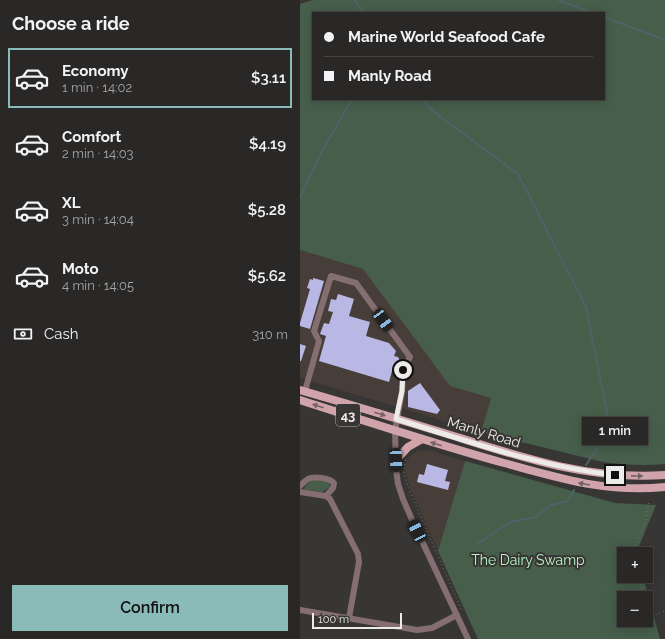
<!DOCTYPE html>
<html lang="en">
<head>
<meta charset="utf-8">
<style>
  :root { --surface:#2a2827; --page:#363433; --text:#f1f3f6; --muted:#a5a6a7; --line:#464444; --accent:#8bbbb9 }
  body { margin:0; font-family:Raleway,sans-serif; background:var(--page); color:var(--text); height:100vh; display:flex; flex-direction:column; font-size:15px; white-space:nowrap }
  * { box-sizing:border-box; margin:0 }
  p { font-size:13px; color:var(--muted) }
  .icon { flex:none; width:22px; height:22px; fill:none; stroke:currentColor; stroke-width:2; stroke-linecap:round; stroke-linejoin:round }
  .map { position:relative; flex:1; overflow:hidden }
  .panel { display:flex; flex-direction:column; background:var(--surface); width:300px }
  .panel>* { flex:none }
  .banner { position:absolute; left:12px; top:12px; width:293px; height:88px; border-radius:0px; box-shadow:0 2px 10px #0003,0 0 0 1px var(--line); display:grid; align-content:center; height:88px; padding:0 12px; background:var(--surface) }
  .controls { position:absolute; left:317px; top:547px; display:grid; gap:8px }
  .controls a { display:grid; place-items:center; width:36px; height:36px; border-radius:0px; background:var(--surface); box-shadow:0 2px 10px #0003,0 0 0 1px var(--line); font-size:20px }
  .scale { position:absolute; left:12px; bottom:10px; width:90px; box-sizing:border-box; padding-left:4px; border:2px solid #edebea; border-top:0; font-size:11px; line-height:14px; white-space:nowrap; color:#edebea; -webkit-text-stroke:3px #383634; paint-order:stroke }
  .end { position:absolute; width:18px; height:18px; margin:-9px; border:5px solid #edebea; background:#111; box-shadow:0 0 0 2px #111 }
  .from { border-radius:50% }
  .bubble { position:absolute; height:28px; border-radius:0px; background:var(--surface); box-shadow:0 2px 10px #0003,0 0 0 1px var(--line); font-size:13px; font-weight:600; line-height:28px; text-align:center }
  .car { position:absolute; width:12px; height:24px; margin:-12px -6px; border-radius:5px; box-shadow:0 0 3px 1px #0007; background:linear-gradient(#222 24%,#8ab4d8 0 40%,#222 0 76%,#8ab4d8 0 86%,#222 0) }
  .banner b { display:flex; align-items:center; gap:14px; height:38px; font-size:15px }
  .banner b+b { border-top:1px solid var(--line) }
  .banner i { width:10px; height:10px; background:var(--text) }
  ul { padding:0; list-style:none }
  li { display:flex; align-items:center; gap:12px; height:60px; margin:0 8px 6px; padding:0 4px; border:2px solid transparent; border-radius:0px }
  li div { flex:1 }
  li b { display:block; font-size:15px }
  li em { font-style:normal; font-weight:600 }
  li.active { border-color:var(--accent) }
  li>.icon { width:36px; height:36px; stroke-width:1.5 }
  h2 { padding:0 12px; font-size:18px; line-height:48px }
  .pay { display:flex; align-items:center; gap:10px; height:44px; padding:0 12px; font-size:15px }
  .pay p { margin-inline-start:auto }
  .action { display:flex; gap:8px; margin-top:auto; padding:8px 12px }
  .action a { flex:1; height:46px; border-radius:0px; background:var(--accent); color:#111; font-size:16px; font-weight:600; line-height:46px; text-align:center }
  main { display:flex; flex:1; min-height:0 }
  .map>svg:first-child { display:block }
  .built { fill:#473e39 }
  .green { fill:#475e4b; fill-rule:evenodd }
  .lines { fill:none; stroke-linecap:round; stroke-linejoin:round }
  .stream { stroke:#4d6368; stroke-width:2 }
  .building { fill:#b9b8e5 }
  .path { stroke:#797775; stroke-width:1; stroke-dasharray:1 3; stroke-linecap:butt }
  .minor { stroke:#846e71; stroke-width:6 }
  .major { stroke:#d1a4ab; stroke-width:8 }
  .oneway { fill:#756264 }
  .route { stroke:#edebea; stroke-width:5 }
  .labels { text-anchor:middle; stroke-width:4; stroke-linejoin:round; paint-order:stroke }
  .shield { fill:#383634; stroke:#b7b5b3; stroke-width:1 }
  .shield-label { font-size:13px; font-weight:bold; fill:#edebea }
  .street-label { font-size:14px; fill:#edebea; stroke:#383634 }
  .park-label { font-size:14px; fill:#b6f5c2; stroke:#383634 }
</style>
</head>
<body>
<main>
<section class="panel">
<h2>Choose a ride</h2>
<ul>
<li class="active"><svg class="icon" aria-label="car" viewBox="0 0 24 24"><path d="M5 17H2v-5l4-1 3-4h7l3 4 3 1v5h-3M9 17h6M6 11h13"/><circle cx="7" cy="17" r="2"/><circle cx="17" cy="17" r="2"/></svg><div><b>Economy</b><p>1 min · 14:02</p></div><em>$3.11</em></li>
<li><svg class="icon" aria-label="car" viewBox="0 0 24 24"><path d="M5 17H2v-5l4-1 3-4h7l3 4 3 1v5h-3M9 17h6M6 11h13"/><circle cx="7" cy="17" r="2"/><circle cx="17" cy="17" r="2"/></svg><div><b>Comfort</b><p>2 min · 14:03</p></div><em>$4.19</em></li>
<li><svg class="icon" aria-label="car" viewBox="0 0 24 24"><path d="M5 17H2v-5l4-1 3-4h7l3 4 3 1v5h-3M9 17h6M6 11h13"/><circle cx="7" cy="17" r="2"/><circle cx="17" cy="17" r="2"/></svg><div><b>XL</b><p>3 min · 14:04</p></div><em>$5.28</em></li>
<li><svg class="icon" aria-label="car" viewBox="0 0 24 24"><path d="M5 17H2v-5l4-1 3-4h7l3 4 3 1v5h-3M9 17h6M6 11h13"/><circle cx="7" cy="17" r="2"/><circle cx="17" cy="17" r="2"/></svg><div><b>Moto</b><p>4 min · 14:05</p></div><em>$5.62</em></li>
</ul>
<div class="pay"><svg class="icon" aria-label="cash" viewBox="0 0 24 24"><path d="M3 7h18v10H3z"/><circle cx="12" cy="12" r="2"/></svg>Cash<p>310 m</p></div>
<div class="action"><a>Confirm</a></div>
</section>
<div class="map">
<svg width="365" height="639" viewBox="0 0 365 639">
  <rect width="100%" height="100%" fill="#383634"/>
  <g class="built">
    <polygon points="0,250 63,269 150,385 191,398 181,432 0,378"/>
    <polygon points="128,450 165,461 138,551 109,485 105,466 109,457 118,451"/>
  </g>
  <g class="green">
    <path d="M 13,0 L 365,0 L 365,464 C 344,466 324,465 303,462 L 181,432 L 191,398 L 150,386 L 63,269 L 0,250 L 0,4 ZM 13,13 L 304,13 L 304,99 L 13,99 Z"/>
    <path d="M 165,461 L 315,503 L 356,505 L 337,551 L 338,554 L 324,554 L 324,576 L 343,576 L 360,639 L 178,639 L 138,551 ZM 324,598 L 346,598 L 346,620 L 324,620 Z"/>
    <polygon points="14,480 27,482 29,483 30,487 22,492 3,489 9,482"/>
  </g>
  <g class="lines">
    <g class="stream">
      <polyline points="54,0 64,13"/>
      <polyline points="258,0 293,13"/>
      <polyline points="304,17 365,40"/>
      <polyline points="121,99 134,112 218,174 286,307 307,412 299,445 286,465"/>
      <polyline points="0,198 21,153 52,99"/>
      <polyline points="177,544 210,522 236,517 251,505 268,501 274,490"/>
    </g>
  </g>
  <g class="building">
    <polygon points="13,278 24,281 10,329 0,326 0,323 10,289 7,288 10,279 13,280"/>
    <polygon points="38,294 54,299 49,316 70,322 66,336 89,343 96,351 94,356 98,357 100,361 97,373 92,371 89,382 19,361 26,336 20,334 24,323 29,324 33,312 28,311 31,299 36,300"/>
    <polygon points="0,344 6,346 1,361 0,361"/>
    <polygon points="120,383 140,410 137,414 108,407 108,391"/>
    <polygon points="127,464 148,470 145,481 150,482 148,490 117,482 119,474 124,475"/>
  </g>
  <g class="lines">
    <g class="path">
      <path d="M 106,460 C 101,473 109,489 114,501 L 162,611"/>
      <polyline points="335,554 337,541 346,520 349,500"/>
      <polyline points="338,576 344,598"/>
      <polyline points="346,604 348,611 355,615 365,611"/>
    </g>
    <g class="minor">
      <polyline points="5,391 19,341 14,331 31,276 56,283 110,357 103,370 102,391 95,431 96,469 98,484 103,499 113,522 168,639"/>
      <path d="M 0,486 C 2,484 5,481 8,479 C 14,476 30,478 34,483 L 33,488 L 26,496"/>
      <polyline points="0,492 26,496 30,499 58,554 59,562 49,618"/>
      <polyline points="0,610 117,630 132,628 157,615"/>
    </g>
    <g class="major">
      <path d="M 0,390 C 52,405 105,421 157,437 C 226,459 291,480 365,475"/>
      <path d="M 0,400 C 68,422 135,444 204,463 C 260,478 305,493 365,487"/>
      <polyline points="96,460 108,447 122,439"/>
    </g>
  </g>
  <defs><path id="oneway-solid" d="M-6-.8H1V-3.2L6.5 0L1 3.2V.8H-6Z"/></defs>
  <g class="oneway">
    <use href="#oneway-solid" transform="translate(18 406) rotate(-162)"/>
    <use href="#oneway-solid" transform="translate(80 414) rotate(17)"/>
    <use href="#oneway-solid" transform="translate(136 444) rotate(-163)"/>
    <use href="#oneway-solid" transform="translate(337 476) rotate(1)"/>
    <use href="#oneway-solid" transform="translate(284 484) rotate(-170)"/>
  </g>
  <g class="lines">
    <path class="route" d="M 103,370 L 102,391 L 96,419 C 168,441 240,467 315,475"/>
  </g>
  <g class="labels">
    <rect class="shield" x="36" y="404" width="24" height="22" rx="3"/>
    <g class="shield-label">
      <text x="48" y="420">43</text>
    </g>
    <g class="street-label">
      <text transform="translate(184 432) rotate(17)" y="5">Manly Road</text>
    </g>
    <g class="park-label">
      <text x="228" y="565">The Dairy Swamp</text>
    </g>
  </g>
</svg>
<div class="controls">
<a>+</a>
<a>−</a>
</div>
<div class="scale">100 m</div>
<i class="end from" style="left:103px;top:370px"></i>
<i class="end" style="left:315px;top:475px"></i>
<div class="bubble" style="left:282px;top:417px;width:66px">1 min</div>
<i class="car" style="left:83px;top:320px;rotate:144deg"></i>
<i class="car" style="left:96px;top:460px;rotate:178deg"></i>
<i class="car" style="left:117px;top:531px;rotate:334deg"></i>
<div class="banner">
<b><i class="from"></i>Marine World Seafood Cafe</b>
<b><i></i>Manly Road</b>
</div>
</div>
</main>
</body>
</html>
